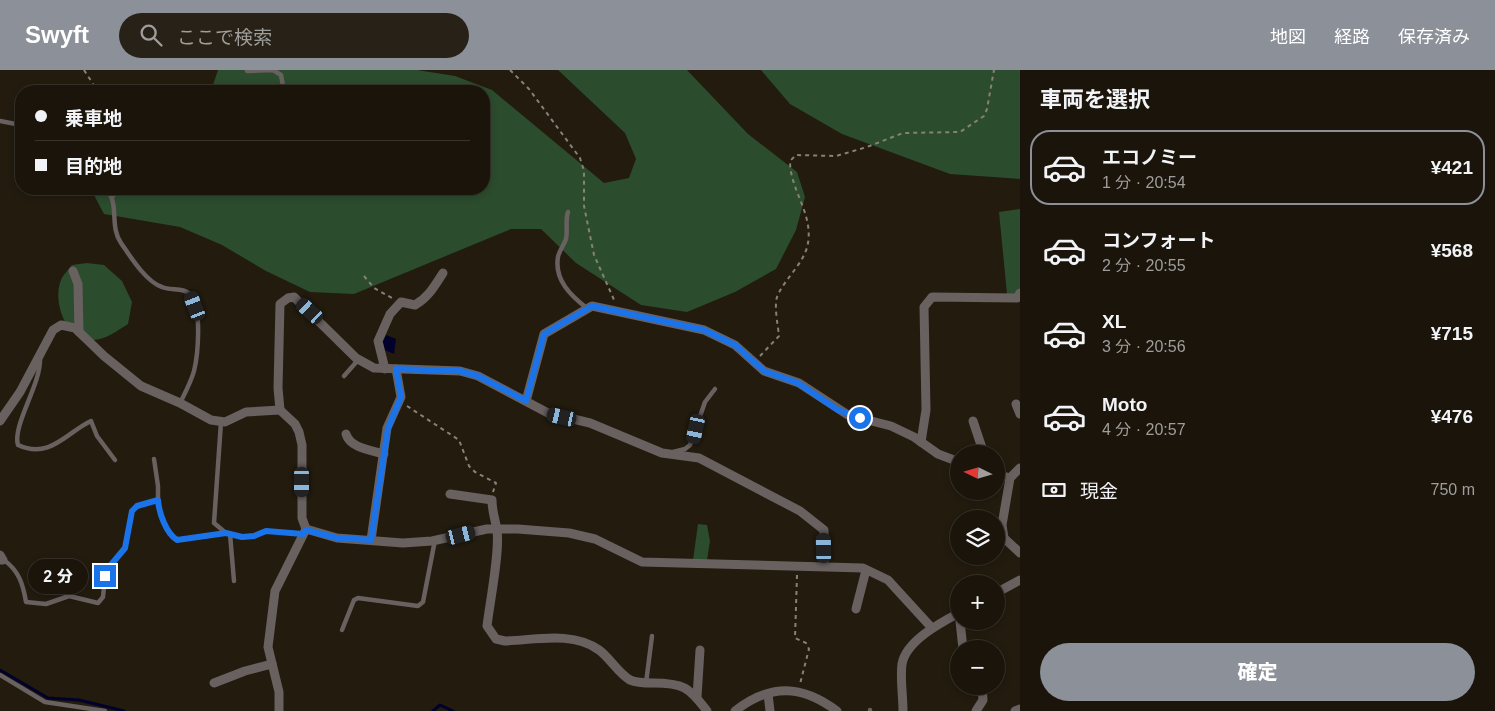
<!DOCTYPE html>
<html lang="ja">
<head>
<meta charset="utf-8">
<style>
  :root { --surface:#1a140a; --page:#272118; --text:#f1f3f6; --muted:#9f9e9c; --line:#38332b; --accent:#8c9099 }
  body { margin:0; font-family:Arial,"Noto Sans JP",sans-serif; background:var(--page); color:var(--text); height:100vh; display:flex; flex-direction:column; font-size:19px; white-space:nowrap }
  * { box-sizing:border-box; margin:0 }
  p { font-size:16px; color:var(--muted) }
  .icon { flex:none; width:28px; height:28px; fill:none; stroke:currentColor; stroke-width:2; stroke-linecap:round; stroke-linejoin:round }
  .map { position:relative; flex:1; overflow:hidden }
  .side { display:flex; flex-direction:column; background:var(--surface); width:475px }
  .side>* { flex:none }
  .top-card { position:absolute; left:15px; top:15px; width:475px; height:110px; border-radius:20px; box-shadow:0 2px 8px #0003,0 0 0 1px var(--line); display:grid; align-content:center; height:110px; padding:0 20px; background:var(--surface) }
  .needle { width:32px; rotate:275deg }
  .tools { position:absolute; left:950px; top:375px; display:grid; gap:10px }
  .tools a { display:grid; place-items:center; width:55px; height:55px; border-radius:50%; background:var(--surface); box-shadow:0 2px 8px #0003,0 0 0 1px var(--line); font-size:25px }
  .end { position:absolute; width:22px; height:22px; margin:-11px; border:6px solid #1a73e8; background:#fff; box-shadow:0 0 0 2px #fff }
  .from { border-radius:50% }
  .bubble { position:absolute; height:35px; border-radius:18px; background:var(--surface); box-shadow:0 2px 8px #0003,0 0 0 1px var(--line); font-size:16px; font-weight:800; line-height:35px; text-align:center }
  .car { position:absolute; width:15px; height:30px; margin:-15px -8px; border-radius:6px; box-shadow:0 0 4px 1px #0007; background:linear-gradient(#222 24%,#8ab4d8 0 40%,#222 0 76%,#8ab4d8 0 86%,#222 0) }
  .top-card b { display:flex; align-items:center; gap:18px; height:48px; font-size:19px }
  .top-card b+b { border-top:1px solid var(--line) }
  .top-card i { width:12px; height:12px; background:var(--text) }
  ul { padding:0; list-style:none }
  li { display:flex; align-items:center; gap:15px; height:75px; margin:0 10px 8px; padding:0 10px; border:2px solid transparent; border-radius:20px }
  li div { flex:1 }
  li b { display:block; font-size:19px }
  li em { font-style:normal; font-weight:800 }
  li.selected { border-color:var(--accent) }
  li>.icon { width:45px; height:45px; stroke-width:1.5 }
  h2 { padding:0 20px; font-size:22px; line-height:60px }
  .pay { display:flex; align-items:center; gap:12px; height:55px; padding:0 20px; font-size:19px }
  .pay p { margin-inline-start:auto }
  .action { display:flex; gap:10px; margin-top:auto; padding:10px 20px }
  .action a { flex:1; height:58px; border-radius:30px; background:var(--accent); color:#fff; font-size:20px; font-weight:800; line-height:58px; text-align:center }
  header { display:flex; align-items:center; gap:30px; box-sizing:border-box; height:70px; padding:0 25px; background:var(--accent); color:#fff }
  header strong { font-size:24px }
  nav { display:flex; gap:28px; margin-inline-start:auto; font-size:18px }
  .search { width:350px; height:45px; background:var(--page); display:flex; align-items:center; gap:12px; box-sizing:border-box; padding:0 18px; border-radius:28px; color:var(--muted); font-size:19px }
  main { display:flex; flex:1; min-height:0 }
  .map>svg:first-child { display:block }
  .green { fill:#2c4c2e }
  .water { fill:#00002b }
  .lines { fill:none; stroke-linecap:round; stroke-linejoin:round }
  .stream { stroke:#00002b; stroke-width:3 }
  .path { stroke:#888177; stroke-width:2; stroke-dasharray:4 4; stroke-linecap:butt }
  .lane { stroke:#696060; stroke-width:4.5 }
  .street { stroke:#696060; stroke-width:9 }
  .route { stroke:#1a73e8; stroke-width:6 }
</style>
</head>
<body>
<header>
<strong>Swyft</strong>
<div class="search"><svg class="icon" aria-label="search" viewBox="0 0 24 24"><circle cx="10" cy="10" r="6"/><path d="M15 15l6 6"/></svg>ここで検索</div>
<nav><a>地図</a><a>経路</a><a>保存済み</a></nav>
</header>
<main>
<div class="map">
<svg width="1020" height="641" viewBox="0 0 1020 641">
  <rect width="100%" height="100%" fill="#221b0e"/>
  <g class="green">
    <polygon points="218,0 417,0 455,6 492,20 604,113 629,108 636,89 625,63 558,0 687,0 748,64 797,102 805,127 796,160 776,199 735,222 687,242 641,235 576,193 541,159 511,159 354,224 310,222 266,201 222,175 180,157 104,144 95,127 94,119 484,119 484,21 208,21 212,18"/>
    <polygon points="761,0 1020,0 1020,109 950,104 842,64 790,34"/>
    <polygon points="1020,139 1020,231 1007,224 999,142"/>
    <path d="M 87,193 L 104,195 L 122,211 L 132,232 L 128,254 C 118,260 106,270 93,270 C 66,271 52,232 61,210 C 63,205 69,199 72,195 Z"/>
    <polygon points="698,454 707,455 710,471 707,490 693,490"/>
  </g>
  <polygon class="water" points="386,265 396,269 394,284 385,280 382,274"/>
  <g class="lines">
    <g class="stream">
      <polyline points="0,600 48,628 79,630 124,641"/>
      <polyline points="433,641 440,635 453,641"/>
    </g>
    <g class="path">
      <polyline points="84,0 95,17 126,17 132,21"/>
      <polyline points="510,0 529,19 580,88 584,101 584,136 594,185 615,232"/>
      <polyline points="364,206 374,218 392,228"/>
      <path d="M 760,286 L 779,266 C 778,255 774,238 777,227 C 784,209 805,193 808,173 C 813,143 790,120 790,91 L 796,85 L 836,86 L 867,77 L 903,63 L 960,62 L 984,46 L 987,39 L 994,0"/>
      <polyline points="407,336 459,370 469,396 475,402 496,413 493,422"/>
      <polyline points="797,505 795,568 806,573 809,579 800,614"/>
    </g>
    <g class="lane">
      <polyline points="247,1 273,0 281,5 284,21"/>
      <polyline points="0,51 21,55"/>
      <path d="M 106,119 C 120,133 109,156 121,173 C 130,186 146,212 162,217 C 171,221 184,217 191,225 C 202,239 198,285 194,301 C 191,312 185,323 180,333"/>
      <polyline points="113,126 119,119"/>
      <path d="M 568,142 C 565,151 568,160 566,169 C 564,175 559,181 558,187 C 554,210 571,226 588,239"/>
      <path d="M 40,289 C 41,314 12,356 18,375 C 50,390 67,362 91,351 L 97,366 L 115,390"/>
      <polyline points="344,306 359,289"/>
      <polyline points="221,352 214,453 226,463"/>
      <polyline points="673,382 685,379 690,375 705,332 715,319"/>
      <polyline points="154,389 158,416 158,430"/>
      <polyline points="230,464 234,511"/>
      <path d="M 4,490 C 19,501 23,514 26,532 L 46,534 L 69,526 L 98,533 L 103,527 L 105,506 L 110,496 L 125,479 L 132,441 L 137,436 L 158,430 C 159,443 166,464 177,470 L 226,463 L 243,467 L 254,466 L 266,461 L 303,464"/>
      <polyline points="342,560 354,530 358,528 418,536 423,532 435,470"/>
      <polyline points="0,605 45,632 105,641"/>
      <polyline points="646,613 652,566"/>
      <polyline points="870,641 870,640"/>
    </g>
    <g class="street">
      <polyline points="73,201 78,214 79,262"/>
      <path d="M 385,299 L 378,271 L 390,244 L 401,232 L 415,235 C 429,227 435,215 443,203"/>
      <polyline points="526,331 544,264 592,236 704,260 735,275 764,301 799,313 848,345 891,356 914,367 938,384 959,392"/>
      <polyline points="1016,334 1020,344"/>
      <polyline points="280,340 278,318 280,234 288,228 294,227 356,288 374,298 460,301 478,306 548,343 590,353 662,383 699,388 800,441 824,460 824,496"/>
      <polyline points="0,351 20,322 53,260 61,255 75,258 104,286 141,316 180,333 211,350 225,352 246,342 280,340 295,354 299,362 302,375 302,448 306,459 275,521 268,577 279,622 279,641"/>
      <polyline points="973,351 984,384"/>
      <path d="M 346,364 C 350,378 371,380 384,384"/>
      <polyline points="921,372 926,340 924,237 932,227 1017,228 1020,223"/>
      <polyline points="1020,398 1010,408 1002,455 1004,468 1020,483"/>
      <polyline points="996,404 1010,408"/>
      <path d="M 450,424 L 492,430 C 492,441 495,449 497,460 C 500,482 490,531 487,556 L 496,569 L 505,571 C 535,570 573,561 599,580 C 610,588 618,603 630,610 C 637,613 645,613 653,613 C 683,613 689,617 707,641"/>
      <polyline points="306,459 337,468 403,473 432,471 487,459 518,459 569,463 595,469 642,492 863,498 888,510 931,557"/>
      <polyline points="371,470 387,358 401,327 396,299"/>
      <polyline points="0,485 3,490 0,490"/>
      <polyline points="996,523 1020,510"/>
      <polyline points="856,539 866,500"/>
      <polyline points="960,551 963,579"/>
      <polyline points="214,613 245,601 272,594"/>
      <polyline points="768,624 770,641"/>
      <polyline points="697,627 700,580"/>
      <path d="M 735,641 C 771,613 802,615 837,641"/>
      <path d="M 903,641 C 903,626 900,608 902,594 C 906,571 940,553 959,543"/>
      <polyline points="976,641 983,630 982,616"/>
      <polyline points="1015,641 1020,639"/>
    </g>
  </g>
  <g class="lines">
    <path class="route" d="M 105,506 L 110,496 L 125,478 L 132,441 L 137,436 L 158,430 C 159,443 166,463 177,470 L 226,463 L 242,467 L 254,466 L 266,461 L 303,464 L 306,460 L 337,468 L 371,470 L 388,358 L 401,327 L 396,299 L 460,301 L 478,306 L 526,331 L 544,264 L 592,236 L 704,260 L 735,275 L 764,301 L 798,313 L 838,340 L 860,348"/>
  </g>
</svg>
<div class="tools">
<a><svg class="needle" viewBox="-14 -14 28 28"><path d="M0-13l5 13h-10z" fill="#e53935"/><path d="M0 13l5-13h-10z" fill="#9f9e9c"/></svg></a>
<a><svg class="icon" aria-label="layers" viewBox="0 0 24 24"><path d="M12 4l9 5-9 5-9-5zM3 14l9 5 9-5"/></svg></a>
<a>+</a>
<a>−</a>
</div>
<i class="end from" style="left:860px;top:348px"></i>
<i class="end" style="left:105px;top:506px"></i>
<div class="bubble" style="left:28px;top:489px;width:60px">2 分</div>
<i class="car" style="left:195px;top:236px;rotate:339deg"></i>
<i class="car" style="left:310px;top:241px;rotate:312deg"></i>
<i class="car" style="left:562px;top:347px;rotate:283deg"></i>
<i class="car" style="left:696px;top:359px;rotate:192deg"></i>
<i class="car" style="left:302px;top:412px;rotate:180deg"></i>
<i class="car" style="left:461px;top:465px;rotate:76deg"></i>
<i class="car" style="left:824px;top:478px;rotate:359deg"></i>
<div class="top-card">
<b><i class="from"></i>乗車地</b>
<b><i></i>目的地</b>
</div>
</div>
<section class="side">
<h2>車両を選択</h2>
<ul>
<li class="selected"><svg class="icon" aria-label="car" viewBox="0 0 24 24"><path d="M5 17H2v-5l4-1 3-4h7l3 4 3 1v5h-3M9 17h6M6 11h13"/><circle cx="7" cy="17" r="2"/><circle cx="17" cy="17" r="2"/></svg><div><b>エコノミー</b><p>1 分 · 20:54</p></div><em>¥421</em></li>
<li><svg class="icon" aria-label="car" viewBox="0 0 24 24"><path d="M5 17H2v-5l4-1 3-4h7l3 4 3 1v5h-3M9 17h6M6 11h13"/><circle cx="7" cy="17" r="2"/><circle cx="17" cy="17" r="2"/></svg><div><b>コンフォート</b><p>2 分 · 20:55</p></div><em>¥568</em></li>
<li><svg class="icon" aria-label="car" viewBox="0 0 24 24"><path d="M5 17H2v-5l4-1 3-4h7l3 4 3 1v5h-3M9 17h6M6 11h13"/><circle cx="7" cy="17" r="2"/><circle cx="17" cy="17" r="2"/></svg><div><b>XL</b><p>3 分 · 20:56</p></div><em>¥715</em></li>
<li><svg class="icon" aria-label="car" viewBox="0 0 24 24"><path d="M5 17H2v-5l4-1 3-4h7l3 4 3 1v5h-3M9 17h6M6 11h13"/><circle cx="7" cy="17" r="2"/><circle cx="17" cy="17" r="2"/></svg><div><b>Moto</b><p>4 分 · 20:57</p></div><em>¥476</em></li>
</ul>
<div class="pay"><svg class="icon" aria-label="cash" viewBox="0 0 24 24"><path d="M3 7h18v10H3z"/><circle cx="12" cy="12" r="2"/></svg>現金<p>750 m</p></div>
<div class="action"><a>確定</a></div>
</section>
</main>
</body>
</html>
